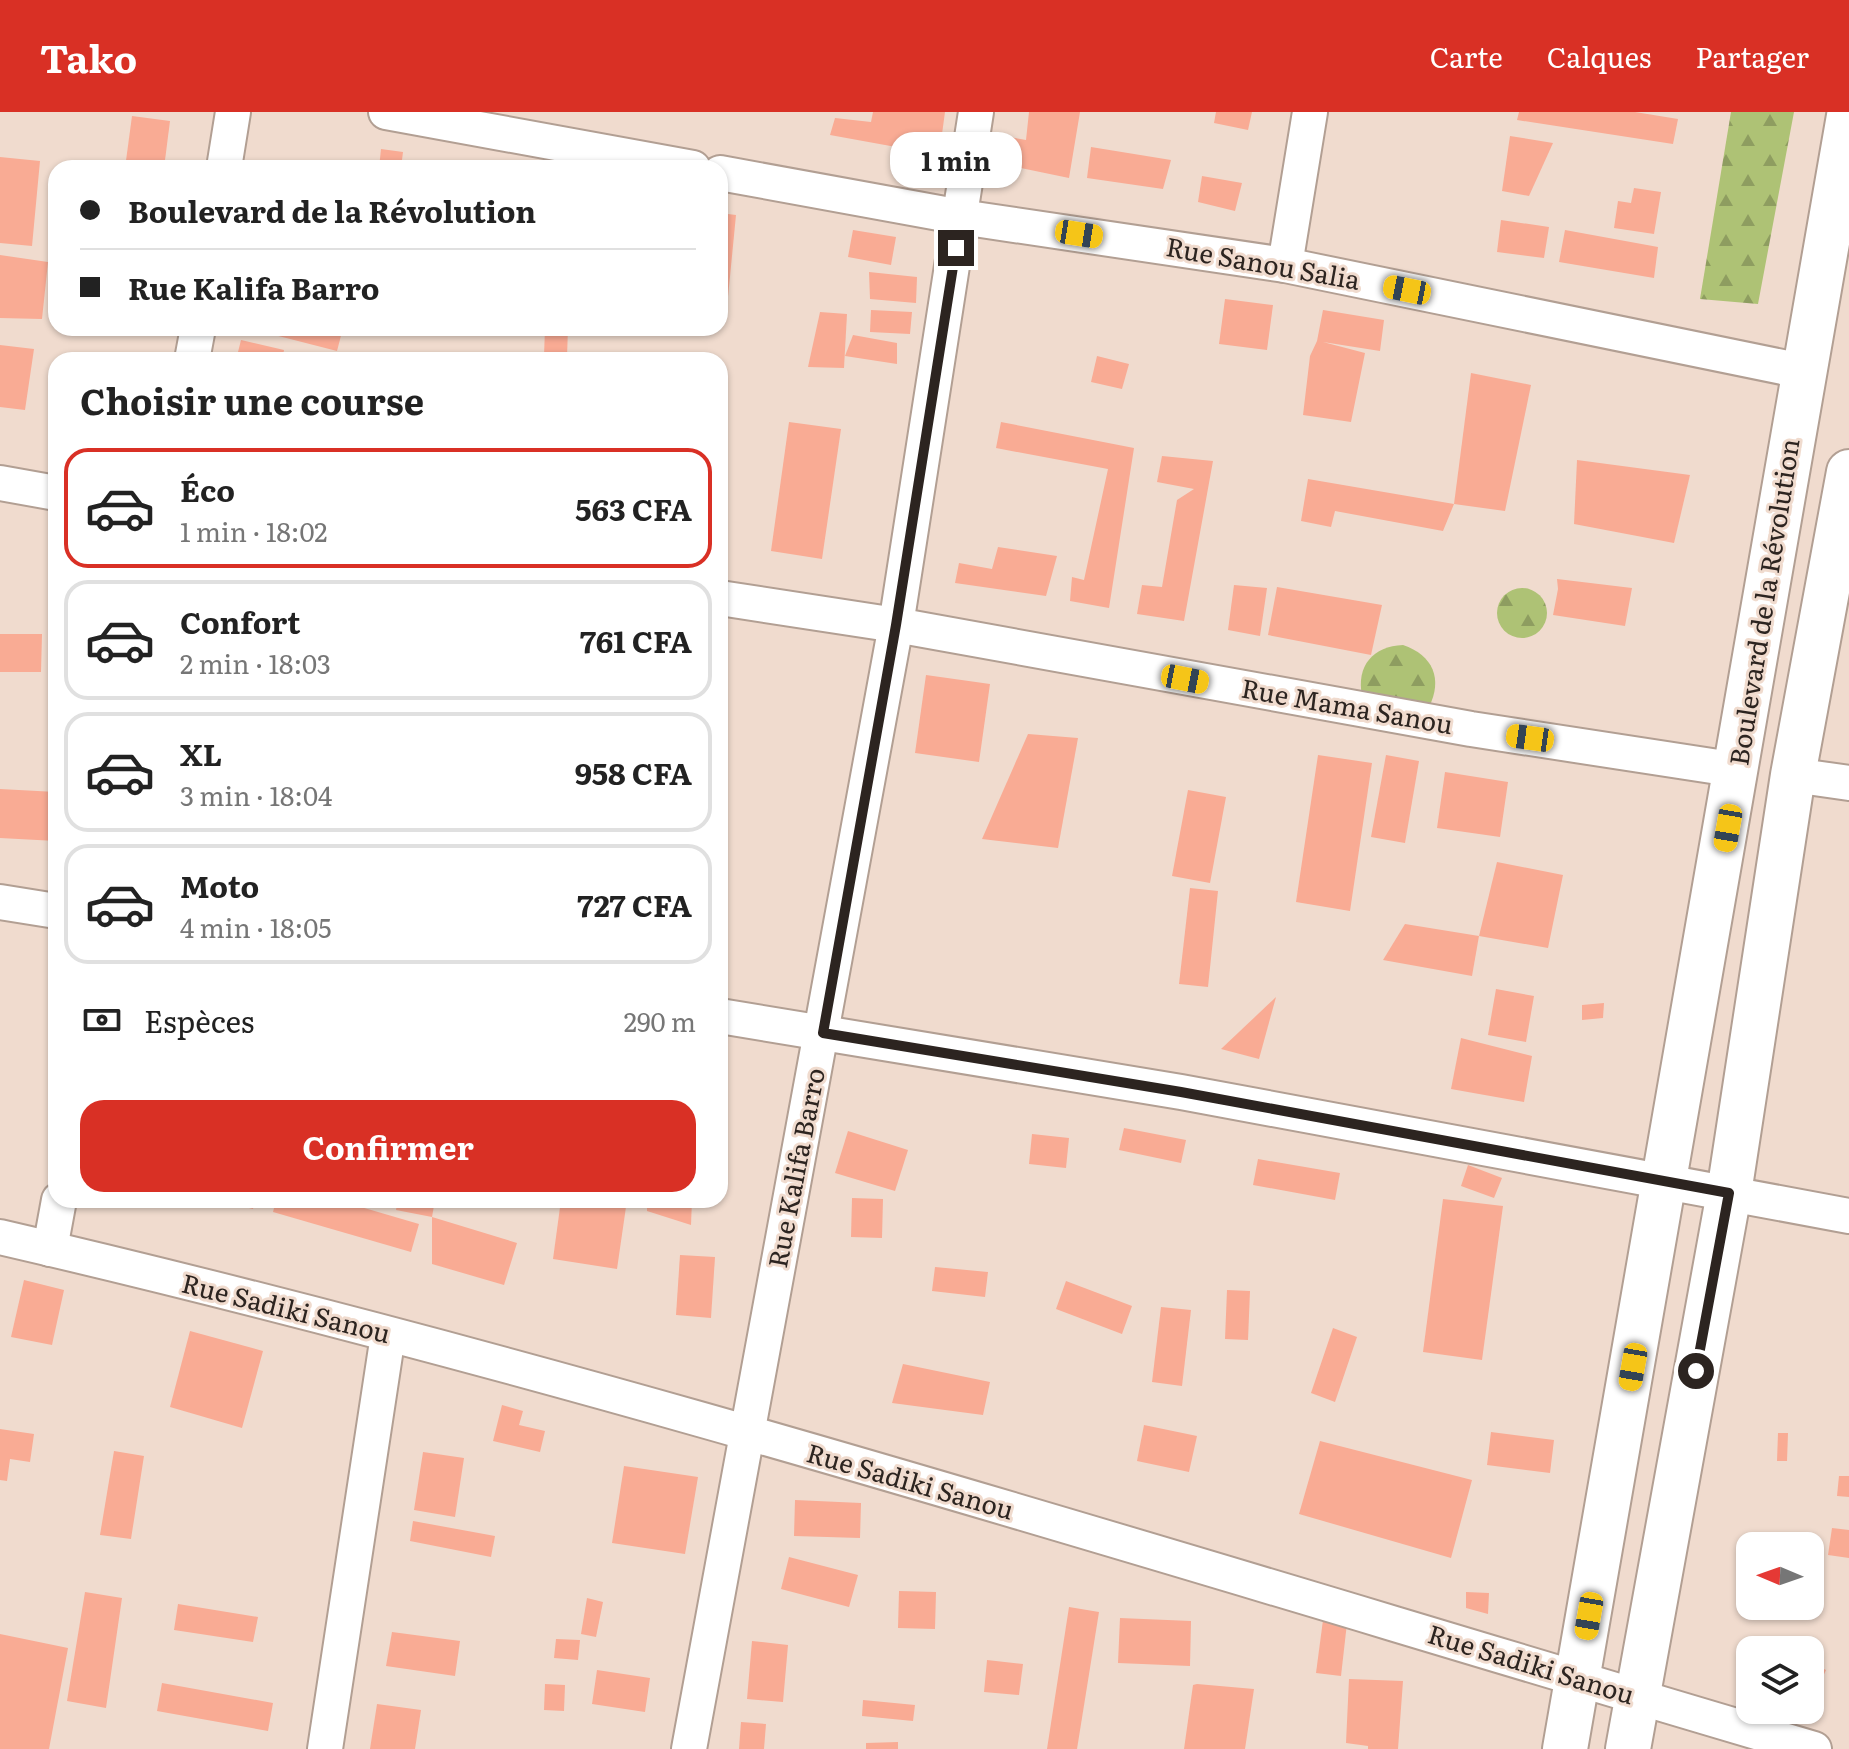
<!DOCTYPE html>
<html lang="fr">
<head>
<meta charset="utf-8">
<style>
  :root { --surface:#fff; --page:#f6f6f6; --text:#222; --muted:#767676; --line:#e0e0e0; --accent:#d93025 }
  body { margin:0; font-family:Literata,serif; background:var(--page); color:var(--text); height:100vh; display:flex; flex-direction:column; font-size:30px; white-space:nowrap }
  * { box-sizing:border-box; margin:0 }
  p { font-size:26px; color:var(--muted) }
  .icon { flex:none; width:44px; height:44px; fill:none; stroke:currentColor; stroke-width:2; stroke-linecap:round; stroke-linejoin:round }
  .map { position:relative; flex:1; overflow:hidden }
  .side { position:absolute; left:48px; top:240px; width:680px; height:856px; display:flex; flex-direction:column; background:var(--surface); border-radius:24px; box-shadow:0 2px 6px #0004 }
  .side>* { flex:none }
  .top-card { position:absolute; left:48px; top:48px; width:680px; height:176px; border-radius:24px; box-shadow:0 2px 6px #0004; display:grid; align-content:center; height:176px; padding:0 32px; background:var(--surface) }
  .needle { width:52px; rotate:272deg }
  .controls { position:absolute; left:1736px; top:1420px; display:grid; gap:16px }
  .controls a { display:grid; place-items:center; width:88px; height:88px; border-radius:16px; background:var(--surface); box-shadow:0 2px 6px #0004; font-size:40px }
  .end { position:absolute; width:36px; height:36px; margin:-18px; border:10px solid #2c2420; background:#fff; box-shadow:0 0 0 4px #fff }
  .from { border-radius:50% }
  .bubble { position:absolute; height:56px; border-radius:24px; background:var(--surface); box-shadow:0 2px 6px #0004; font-size:26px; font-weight:700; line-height:56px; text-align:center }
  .car { position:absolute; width:24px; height:48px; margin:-24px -12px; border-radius:10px; box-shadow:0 0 6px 2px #0007; background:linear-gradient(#f5c518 24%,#345 0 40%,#f5c518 0 76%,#345 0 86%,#f5c518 0) }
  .top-card b { display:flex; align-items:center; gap:28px; height:76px; font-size:30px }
  .top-card b+b { border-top:2px solid var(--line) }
  .top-card i { width:20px; height:20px; background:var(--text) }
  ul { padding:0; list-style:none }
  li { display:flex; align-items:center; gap:24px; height:120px; margin:0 16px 12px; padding:0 16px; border:4px solid var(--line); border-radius:24px }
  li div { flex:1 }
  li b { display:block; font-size:30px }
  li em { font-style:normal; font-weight:700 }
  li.selected { border-color:var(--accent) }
  li>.icon { width:72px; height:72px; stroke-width:1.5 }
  h2 { padding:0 32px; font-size:36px; line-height:96px }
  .pay { display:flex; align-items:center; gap:20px; height:88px; padding:0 32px; font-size:30px }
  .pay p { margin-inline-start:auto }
  .primary-button { display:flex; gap:16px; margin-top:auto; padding:16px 32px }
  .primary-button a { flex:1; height:92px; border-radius:24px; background:var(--accent); color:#fff; font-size:32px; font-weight:700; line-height:92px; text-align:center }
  header { display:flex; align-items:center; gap:48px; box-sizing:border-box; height:112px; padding:0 40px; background:var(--accent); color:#fff }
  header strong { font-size:38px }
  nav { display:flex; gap:44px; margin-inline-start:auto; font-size:28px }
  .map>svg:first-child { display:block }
  .forest { fill:url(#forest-firs) }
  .building { fill:#f9ab94 }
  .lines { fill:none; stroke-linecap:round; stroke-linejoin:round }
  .street-casing { stroke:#b29f93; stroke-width:38 }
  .primary-casing { stroke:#b29f93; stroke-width:48 }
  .street { stroke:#fff; stroke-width:34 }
  .primary { stroke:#fff; stroke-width:44 }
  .route { stroke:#2c2420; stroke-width:10 }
  .labels { text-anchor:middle; stroke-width:6; stroke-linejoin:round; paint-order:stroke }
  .street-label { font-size:26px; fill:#2c2420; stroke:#f0dbce }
</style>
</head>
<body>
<header>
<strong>Tako</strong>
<nav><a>Carte</a><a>Calques</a><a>Partager</a></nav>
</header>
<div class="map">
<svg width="1849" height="1637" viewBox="0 0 1849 1637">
  <defs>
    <pattern id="forest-firs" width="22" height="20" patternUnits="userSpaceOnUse" patternTransform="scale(2)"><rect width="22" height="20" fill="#aec275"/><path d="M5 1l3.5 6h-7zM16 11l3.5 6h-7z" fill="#8e9d60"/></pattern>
  </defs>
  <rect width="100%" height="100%" fill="#f0dbce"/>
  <g class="forest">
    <polygon points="1731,0 1794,0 1758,192 1700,187"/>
    <circle cx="1522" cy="501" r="25"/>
    <path d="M 1403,533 C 1433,543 1443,567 1429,595 L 1362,584 C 1356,554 1373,534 1403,533 Z"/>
  </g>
  <g class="building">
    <polygon points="873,0 945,0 942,22 921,20 918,39 830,23 835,6 871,10"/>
    <polygon points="1029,0 1080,0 1069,66 997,51 998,23 1026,28"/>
    <polygon points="1216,0 1252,0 1248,18 1214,11"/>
    <polygon points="1519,0 1635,0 1678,7 1673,32 1517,8"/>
    <polygon points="132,4 170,9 164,56 125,56"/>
    <polygon points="1510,24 1553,31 1529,84 1502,79"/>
    <polygon points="1091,35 1171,48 1163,77 1087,66"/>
    <polygon points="381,37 403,40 401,56 379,56"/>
    <polygon points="0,45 40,49 32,134 0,131"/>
    <polygon points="1202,64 1242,71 1235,99 1198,90"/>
    <polygon points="1634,76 1661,80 1654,122 1614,116 1618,89 1631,91"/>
    <polygon points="720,101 736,103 728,185 720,184"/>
    <polygon points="1501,108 1549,115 1544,146 1497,140"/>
    <polygon points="853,118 896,125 891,153 848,145"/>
    <polygon points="1565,118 1658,135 1654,166 1559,150"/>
    <polygon points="0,143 48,150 42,207 0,206"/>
    <polygon points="869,160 917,165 916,191 870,187"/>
    <polygon points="1225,187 1273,193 1267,238 1219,232"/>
    <polygon points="871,198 912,200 910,222 870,220"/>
    <polygon points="1323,198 1384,208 1380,239 1323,230 1365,241 1351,310 1303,303 1310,244 1317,229"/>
    <polygon points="820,200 847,202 844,256 808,255"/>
    <polygon points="247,216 343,216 337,239"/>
    <polygon points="545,216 568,216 567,245 544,244"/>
    <polygon points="853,223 897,231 897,252 845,244"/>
    <polygon points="241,228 284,238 282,248 236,248"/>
    <polygon points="0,233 34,237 25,298 0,295"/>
    <polygon points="1097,244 1129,252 1122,277 1091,270"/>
    <polygon points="1471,261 1531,273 1505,399 1454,392"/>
    <polygon points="789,310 841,317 822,447 771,439"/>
    <polygon points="1001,310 1134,336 1109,496 1070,489 1072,465 1084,468 1108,357 996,336"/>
    <polygon points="1162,344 1213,349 1184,509 1137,502 1142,473 1162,475 1177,388 1194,377 1157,370"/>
    <polygon points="1577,348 1690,363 1674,431 1574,412"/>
    <polygon points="1308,367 1454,392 1443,419 1335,399 1331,415 1301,409"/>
    <polygon points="998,435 1057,444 1046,484 955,471 959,451 992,457"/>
    <polygon points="1557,467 1632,476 1625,514 1553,503 1558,477"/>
    <polygon points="1234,473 1267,476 1260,524 1228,518"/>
    <polygon points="1277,475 1382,493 1371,543 1268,523"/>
    <polygon points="0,522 42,522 41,560 0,560"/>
    <polygon points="926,563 990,572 979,650 915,641"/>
    <polygon points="1028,622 1078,626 1058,736 982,727"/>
    <polygon points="1318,643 1372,651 1350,799 1296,790"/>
    <polygon points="1386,643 1419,649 1405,731 1371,725"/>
    <polygon points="1445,660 1508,670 1500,725 1437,716"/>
    <polygon points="0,677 56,680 56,729 0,726"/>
    <polygon points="1188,678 1226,685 1210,771 1172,764"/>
    <polygon points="1497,750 1563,763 1548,836 1479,824"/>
    <polygon points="1190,776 1218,779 1208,875 1179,872"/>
    <polygon points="1405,812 1479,824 1472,864 1383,848"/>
    <polygon points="1496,877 1534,884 1526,930 1488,923"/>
    <polygon points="1276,885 1259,947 1221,937"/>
    <polygon points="1604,891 1603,906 1582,908 1582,893"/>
    <polygon points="1461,926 1532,944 1524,990 1451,977"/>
    <polygon points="1124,1016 1186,1028 1181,1051 1119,1038"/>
    <polygon points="848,1019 908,1038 895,1079 835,1061"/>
    <polygon points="1032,1022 1069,1026 1066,1056 1029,1052"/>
    <polygon points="1258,1047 1340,1061 1335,1088 1253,1073"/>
    <polygon points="1468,1053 1502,1066 1494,1086 1461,1074"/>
    <polygon points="852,1086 883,1087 882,1126 851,1125"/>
    <polygon points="1443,1087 1503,1094 1482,1248 1423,1240"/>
    <polygon points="216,1088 255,1088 253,1097"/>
    <polygon points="276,1088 337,1088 419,1112 411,1140 273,1100"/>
    <polygon points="398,1088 435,1088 432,1105 396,1098"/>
    <polygon points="561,1088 627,1088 617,1157 553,1147"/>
    <polygon points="647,1088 692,1088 691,1113 647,1099"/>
    <polygon points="432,1105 517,1131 504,1173 432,1152"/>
    <polygon points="680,1143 715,1145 711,1206 676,1203"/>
    <polygon points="935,1155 988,1160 985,1185 932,1179"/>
    <polygon points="24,1168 64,1178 52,1233 11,1225"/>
    <polygon points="1066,1169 1132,1194 1122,1222 1056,1197"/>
    <polygon points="1227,1178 1250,1179 1248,1228 1225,1227"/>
    <polygon points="1161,1195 1191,1198 1182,1274 1152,1270"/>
    <polygon points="1333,1216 1357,1225 1335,1290 1311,1281"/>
    <polygon points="190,1219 263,1239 242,1316 170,1295"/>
    <polygon points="903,1252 990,1270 983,1303 892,1291"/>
    <polygon points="502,1293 523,1299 519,1313 545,1319 540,1340 493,1329"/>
    <polygon points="1144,1313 1197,1324 1189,1360 1137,1349"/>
    <polygon points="0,1317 34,1322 30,1350 10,1347 7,1369 0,1368"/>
    <polygon points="1491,1320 1554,1328 1550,1361 1487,1353"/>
    <polygon points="1778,1321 1788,1321 1787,1349 1777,1349"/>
    <polygon points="1320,1329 1472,1368 1451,1446 1299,1402"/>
    <polygon points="114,1339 144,1344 131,1427 100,1423"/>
    <polygon points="423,1340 464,1346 455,1405 414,1398"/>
    <polygon points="624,1354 698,1365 685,1442 612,1431"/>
    <polygon points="1839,1364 1849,1364 1849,1385 1837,1384"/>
    <polygon points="795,1388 861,1391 860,1426 794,1424"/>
    <polygon points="413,1409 495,1424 491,1445 410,1429"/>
    <polygon points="1832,1416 1849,1418 1849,1446 1828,1443"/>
    <polygon points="789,1445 858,1463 849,1495 781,1477"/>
    <polygon points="899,1479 936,1480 935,1517 898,1516"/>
    <polygon points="85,1480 122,1486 106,1596 67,1589"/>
    <polygon points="1466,1480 1489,1481 1488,1502 1466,1496"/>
    <polygon points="587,1486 603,1490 596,1525 581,1522"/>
    <polygon points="178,1492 258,1505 253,1530 174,1518"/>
    <polygon points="1069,1495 1099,1500 1077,1637 1047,1637"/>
    <polygon points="1120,1506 1191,1509 1190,1554 1118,1551"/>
    <polygon points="1323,1508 1347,1511 1341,1564 1316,1561"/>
    <polygon points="392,1520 460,1529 455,1564 386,1554"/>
    <polygon points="0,1522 68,1536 49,1637 0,1637"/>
    <polygon points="556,1527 580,1528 578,1548 554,1546"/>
    <polygon points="752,1529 788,1533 783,1590 747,1587"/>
    <polygon points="987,1548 1023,1552 1019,1583 984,1580"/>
    <polygon points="1810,1550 1826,1558 1819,1573 1810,1569"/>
    <polygon points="597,1558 650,1566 645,1600 592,1592"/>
    <polygon points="1349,1567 1403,1569 1398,1637 1368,1637 1368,1634 1346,1631"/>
    <polygon points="162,1571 273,1591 268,1619 157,1599"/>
    <polygon points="545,1572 565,1573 564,1599 544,1598"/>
    <polygon points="1197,1572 1254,1577 1245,1637 1184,1637 1193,1573"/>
    <polygon points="863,1588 915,1593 913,1609 862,1604"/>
    <polygon points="377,1592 421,1598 415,1637 370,1637"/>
    <polygon points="741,1610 766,1612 764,1637 739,1637"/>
    <polygon points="898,1630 898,1637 866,1637 866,1631"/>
  </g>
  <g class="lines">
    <defs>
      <g id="street">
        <polyline points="386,0 693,56"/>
        <polyline points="224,56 233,0"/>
        <polyline points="720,61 961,105 1285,153 1802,259"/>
        <polyline points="1285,153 1310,0"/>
        <polyline points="192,248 198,216"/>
        <polyline points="0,371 56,381"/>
        <polyline points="720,486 896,513 1471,617 1738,658"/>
        <polyline points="1793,663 1849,671"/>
        <polyline points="0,790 56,799"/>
        <polyline points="720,904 1181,980 1849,1104"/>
        <path d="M 0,1125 C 612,1267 1212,1460 1814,1637"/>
        <polyline points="50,1137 59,1088"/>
        <polyline points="325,1637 388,1223"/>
        <polyline points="689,1637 896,513 976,0"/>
      </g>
      <g id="primary">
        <polyline points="1565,1637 1849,4"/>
        <polyline points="1628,1637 1729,1081 1793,663 1849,360"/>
      </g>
    </defs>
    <use href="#street" class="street-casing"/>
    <use href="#primary" class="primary-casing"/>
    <use href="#street" class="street"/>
    <use href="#primary" class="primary"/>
  </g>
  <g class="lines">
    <polyline class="route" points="956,136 896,513 823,921 1181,980 1729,1081 1696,1259"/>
  </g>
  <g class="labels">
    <g class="street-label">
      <text transform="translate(1263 152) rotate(10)" y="9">Rue Sanou Salia</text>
      <text transform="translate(1765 490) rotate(-81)" y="9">Boulevard de la Révolution</text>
      <text transform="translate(1347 595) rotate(10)" y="9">Rue Mama Sanou</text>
      <text transform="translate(797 1056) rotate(-79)" y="9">Rue Kalifa Barro</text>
      <text transform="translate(286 1197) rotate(14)" y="9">Rue Sadiki Sanou</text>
      <text transform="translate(910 1370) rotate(16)" y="9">Rue Sadiki Sanou</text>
      <text transform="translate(1531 1553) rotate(17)" y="9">Rue Sadiki Sanou</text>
    </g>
  </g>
</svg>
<div class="controls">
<a><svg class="needle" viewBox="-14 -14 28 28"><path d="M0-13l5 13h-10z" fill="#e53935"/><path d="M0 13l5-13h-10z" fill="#767676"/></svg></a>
<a><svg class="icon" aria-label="layers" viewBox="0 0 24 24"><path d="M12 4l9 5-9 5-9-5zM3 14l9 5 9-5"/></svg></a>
</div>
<i class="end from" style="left:1696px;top:1259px"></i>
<i class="end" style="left:956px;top:136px"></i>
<div class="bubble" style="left:890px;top:20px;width:132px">1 min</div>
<i class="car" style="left:1079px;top:122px;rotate:99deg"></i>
<i class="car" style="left:1407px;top:178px;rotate:281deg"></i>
<i class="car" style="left:1185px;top:567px;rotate:101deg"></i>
<i class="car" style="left:1530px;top:626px;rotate:278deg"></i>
<i class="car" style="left:1728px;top:716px;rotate:190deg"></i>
<i class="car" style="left:1633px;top:1255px;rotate:190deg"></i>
<i class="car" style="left:1589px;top:1504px;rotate:190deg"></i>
<div class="top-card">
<b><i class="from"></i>Boulevard de la Révolution</b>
<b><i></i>Rue Kalifa Barro</b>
</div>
<section class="side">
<h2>Choisir une course</h2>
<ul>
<li class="selected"><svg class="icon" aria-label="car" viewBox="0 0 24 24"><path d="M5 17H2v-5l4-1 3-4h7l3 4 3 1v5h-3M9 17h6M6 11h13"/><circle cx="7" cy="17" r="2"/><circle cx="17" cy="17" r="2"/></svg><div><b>Éco</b><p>1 min · 18:02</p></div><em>563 CFA</em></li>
<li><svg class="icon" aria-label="car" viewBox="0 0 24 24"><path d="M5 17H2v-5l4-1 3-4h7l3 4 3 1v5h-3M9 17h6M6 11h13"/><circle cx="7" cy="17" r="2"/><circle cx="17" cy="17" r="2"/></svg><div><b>Confort</b><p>2 min · 18:03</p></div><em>761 CFA</em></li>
<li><svg class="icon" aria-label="car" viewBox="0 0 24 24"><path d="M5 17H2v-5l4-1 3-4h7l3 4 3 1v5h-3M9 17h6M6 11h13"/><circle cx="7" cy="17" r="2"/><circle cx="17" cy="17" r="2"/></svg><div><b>XL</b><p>3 min · 18:04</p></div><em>958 CFA</em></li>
<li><svg class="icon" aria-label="car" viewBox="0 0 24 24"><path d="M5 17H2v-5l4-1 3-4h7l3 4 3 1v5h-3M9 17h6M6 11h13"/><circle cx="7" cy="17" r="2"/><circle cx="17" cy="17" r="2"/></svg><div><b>Moto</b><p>4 min · 18:05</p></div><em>727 CFA</em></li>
</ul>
<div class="pay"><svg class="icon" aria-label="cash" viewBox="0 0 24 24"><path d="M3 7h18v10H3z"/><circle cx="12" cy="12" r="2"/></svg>Espèces<p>290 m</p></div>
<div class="primary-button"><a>Confirmer</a></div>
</section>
</div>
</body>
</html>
